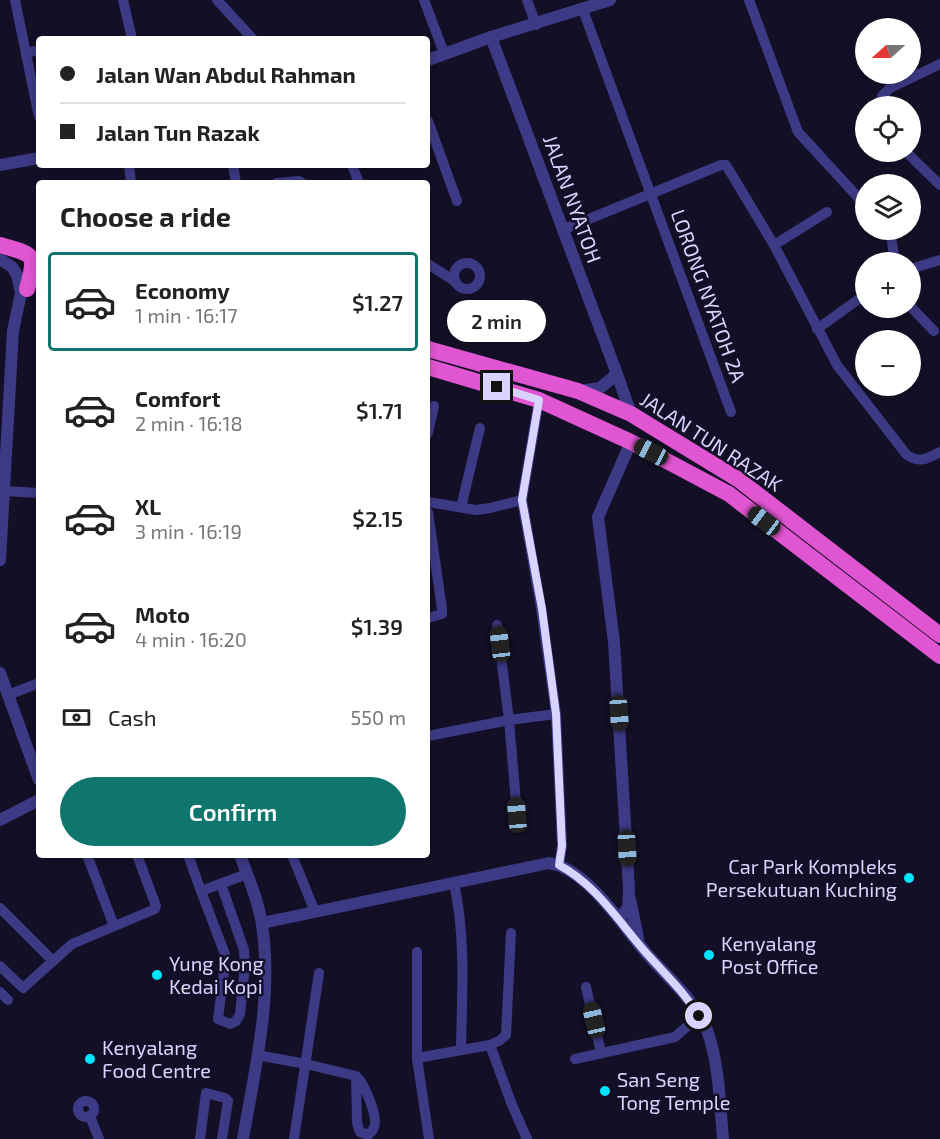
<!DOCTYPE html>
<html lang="en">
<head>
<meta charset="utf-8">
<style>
  :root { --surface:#fff; --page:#f2f2f2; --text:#222; --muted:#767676; --line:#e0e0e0; --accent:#0f766e }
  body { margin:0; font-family:"Exo 2",sans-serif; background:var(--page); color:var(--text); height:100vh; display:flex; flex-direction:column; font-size:22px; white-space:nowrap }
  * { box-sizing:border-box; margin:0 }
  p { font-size:20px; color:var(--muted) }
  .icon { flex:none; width:33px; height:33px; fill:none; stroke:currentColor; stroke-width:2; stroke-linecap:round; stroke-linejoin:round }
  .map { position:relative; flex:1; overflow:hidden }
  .sheet { position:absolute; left:36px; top:180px; width:394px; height:678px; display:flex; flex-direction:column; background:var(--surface); border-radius:6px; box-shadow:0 3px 9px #0003 }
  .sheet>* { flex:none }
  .banner { position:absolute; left:36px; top:36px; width:394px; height:132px; border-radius:6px; box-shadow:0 3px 9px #0003; display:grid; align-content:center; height:132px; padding:0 24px; background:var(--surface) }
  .needle { width:39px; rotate:249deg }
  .fabs { position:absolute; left:855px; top:18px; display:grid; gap:12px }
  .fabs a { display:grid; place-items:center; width:66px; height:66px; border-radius:50%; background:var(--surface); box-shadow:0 3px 9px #0003; font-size:30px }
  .end { position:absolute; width:27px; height:27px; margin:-14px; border:8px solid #d9d4ff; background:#111; box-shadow:0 0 0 3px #111 }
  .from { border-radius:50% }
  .bubble { position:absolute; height:42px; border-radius:21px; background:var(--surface); box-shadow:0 3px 9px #0003; font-size:20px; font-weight:600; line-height:42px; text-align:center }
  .car { position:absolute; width:18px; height:36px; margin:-18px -9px; border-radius:8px; box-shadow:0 0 4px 2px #0007; background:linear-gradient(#222 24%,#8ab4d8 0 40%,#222 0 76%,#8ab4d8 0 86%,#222 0) }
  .banner b { display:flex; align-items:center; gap:21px; height:57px; font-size:22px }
  .banner b+b { border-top:2px solid var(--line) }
  .banner i { width:15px; height:15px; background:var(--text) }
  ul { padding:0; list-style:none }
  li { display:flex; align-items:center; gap:18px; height:99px; margin:0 12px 9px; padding:0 12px; border:3px solid transparent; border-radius:6px }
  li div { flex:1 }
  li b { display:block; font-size:22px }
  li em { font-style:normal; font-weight:600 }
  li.current { border-color:var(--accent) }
  li>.icon { width:54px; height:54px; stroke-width:1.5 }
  h2 { padding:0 24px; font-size:27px; line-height:72px }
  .pay { display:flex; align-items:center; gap:15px; height:66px; padding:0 24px; font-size:22px }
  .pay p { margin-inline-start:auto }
  .button { display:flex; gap:12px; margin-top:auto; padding:12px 24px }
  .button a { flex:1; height:69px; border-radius:36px; background:var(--accent); color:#fff; font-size:24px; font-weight:600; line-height:69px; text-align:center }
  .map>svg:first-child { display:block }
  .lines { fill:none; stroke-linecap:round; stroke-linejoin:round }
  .minor { stroke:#3d3a85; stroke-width:10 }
  .tertiary { stroke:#3d3a85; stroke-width:12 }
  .trunk { stroke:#e055d1; stroke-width:16 }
  .route { stroke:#d9d4ff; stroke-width:8 }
  .poi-dot { fill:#00e5ff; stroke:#130f26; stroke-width:2 }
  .labels { text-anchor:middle; stroke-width:5; stroke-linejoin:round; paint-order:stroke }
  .street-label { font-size:20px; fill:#d9d4ff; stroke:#130f26 }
  .poi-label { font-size:20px; fill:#d9d4ff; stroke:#130f26; text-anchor:start }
</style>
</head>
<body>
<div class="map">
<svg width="940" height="1139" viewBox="0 0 940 1139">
  <rect width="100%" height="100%" fill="#130f26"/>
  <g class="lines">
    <g class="minor">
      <polyline points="15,0 39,117"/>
      <polyline points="123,0 132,39"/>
      <polyline points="217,0 253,39"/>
      <polyline points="424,0 444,53"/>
      <polyline points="527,0 536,25"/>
      <polyline points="749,0 798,132 866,206"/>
      <polyline points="583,10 731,412"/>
      <polyline points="26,53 39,50"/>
      <polyline points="879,106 882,96 890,88 940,64"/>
      <polyline points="428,121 457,201"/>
      <polyline points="906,152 940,185"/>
      <polyline points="129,165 131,183"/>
      <polyline points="233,165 236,183"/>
      <polyline points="352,165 359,183"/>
      <polyline points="277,183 299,181 302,183"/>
      <path d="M 562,230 L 721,165 L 726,165 L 774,245 L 837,365 L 906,454 C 918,464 927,459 940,452"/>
      <polyline points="886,230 891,236 895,262"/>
      <polyline points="774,245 827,212"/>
      <circle cx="467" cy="276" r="13"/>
      <polyline points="428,264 456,282"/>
      <polyline points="910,269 940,260"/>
      <polyline points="910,306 934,331"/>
      <polyline points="817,329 866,294"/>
      <polyline points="539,400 522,500 541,608 556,714 562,846 559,865"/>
      <polyline points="428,433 434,406"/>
      <polyline points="4,491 39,493"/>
      <polyline points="428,502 476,510 490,508 522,500"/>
      <polyline points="461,507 480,428"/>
      <polyline points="428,512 442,609 442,614 428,618"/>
      <polyline points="497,625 509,720 517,815"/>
      <polyline points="8,695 39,683"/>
      <polyline points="428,736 509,720 556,714"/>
      <polyline points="87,855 114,926"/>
      <polyline points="188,855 201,891 247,874"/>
      <polyline points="292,855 315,912"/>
      <path d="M 454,883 C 466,938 462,993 461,1049"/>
      <polyline points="201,891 226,957 218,1019 230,1024 236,1021 240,1014 245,966 244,950 221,884"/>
      <polyline points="0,908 53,961"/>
      <polyline points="417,952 417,1058 429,1139"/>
      <polyline points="0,966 23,988 72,944 155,909 156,906 137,855"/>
      <polyline points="586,987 601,1053"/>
      <polyline points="0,992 8,1000"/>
      <polyline points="490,1045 512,1105 527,1139"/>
      <path d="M 257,1055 L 306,1064 L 356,1076 C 364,1082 375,1111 375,1122 C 375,1128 372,1132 368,1135 L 360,1132 L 357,1123 L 356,1076"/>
      <polyline points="417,1058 490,1045 499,1041 506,1035 511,933"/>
      <polyline points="575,1059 675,1037 699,1016"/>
      <circle cx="86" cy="1109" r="8"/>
      <polyline points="90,1116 99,1139"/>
      <polyline points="200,1139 206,1093 225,1098 228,1101 222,1139"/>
      <polyline points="294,1139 319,973"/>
    </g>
    <g class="tertiary">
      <polyline points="491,37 617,374 631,414"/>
      <polyline points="428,60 491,37 610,0"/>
      <polyline points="0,165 39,158"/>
      <polyline points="0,259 12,267 17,275 21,293 13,331 0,560"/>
      <polyline points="579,391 600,388 617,374"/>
      <polyline points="0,673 39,780"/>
      <polyline points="0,820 39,800"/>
      <path d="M 240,855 C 248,877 259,902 262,925 C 273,997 255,1068 243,1139"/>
      <polyline points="630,899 638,938"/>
      <polyline points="619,918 628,908 629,889 614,642 598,517 631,442"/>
      <path d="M 262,923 L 549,863 C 587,868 624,928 648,955 C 669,979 694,999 707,1030 C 719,1062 720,1105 723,1139"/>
    </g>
    <g class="trunk">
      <path d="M 0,245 C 35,255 37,253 27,289"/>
      <polyline points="428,349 578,391 631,414 739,480 940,635"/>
      <polyline points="428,367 539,400 631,442 729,494 940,656"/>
    </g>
  </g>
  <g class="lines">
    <path class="route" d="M 497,387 L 539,400 L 522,500 L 542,609 L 556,714 L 562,846 L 559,865 C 598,886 620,924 649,956 C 667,976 685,993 699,1016"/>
  </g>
  <g class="poi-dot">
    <circle cx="909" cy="878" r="6"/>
    <circle cx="709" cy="955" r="6"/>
    <circle cx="157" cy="975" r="6"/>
    <circle cx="90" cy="1059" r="6"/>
    <circle cx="605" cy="1091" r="6"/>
  </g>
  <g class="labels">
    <g class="street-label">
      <text transform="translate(572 199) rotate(70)" y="7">JALAN NYATOH</text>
      <text transform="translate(708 296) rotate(70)" y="7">LORONG NYATOH 2A</text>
      <text transform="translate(711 442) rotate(33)" y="7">JALAN TUN RAZAK</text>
    </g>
    <g class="poi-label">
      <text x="897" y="874" text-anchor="end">Car Park Kompleks<tspan x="897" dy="23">Persekutuan Kuching</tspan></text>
      <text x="721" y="951">Kenyalang<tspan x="721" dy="23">Post Office</tspan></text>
      <text x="169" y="971">Yung Kong<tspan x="169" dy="23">Kedai Kopi</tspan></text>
      <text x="102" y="1055">Kenyalang<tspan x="102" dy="23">Food Centre</tspan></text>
      <text x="617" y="1087">San Seng<tspan x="617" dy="23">Tong Temple</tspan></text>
    </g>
  </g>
</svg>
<div class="fabs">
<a><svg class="needle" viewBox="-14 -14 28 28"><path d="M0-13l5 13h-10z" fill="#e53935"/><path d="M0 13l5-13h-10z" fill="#767676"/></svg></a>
<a><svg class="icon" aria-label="locate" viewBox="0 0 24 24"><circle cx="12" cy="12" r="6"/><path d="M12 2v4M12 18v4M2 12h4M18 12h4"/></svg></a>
<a><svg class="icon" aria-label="layers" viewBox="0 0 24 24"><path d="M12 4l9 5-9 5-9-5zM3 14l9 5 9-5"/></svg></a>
<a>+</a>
<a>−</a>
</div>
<i class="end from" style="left:699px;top:1016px"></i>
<i class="end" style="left:497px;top:387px"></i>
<div class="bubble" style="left:447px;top:300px;width:99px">2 min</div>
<i class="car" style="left:651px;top:452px;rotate:298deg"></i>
<i class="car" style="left:764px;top:521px;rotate:307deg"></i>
<i class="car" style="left:500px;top:644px;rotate:353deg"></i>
<i class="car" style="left:619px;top:713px;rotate:176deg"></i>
<i class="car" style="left:517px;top:815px;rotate:355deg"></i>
<i class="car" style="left:627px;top:848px;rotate:177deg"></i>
<i class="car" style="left:594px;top:1020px;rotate:347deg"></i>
<div class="banner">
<b><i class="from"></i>Jalan Wan Abdul Rahman</b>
<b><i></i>Jalan Tun Razak</b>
</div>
<section class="sheet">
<h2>Choose a ride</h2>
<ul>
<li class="current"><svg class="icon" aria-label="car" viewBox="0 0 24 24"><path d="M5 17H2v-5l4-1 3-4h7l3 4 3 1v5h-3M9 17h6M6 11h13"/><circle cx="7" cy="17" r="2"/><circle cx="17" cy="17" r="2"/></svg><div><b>Economy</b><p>1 min · 16:17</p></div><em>$1.27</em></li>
<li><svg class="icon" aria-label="car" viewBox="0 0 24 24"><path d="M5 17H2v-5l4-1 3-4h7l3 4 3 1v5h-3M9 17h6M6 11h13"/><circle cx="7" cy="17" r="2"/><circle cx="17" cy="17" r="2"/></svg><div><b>Comfort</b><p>2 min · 16:18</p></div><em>$1.71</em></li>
<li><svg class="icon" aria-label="car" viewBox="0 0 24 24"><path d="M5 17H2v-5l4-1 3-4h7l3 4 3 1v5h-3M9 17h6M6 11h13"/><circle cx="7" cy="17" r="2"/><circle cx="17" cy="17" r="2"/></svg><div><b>XL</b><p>3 min · 16:19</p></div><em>$2.15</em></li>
<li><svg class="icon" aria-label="car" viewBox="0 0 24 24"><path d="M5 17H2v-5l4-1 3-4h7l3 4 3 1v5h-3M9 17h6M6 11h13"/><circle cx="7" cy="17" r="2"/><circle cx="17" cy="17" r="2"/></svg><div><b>Moto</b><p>4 min · 16:20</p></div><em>$1.39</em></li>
</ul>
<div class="pay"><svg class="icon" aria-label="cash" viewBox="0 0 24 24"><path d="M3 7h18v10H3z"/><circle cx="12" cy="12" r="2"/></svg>Cash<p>550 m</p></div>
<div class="button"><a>Confirm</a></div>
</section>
</div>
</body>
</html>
